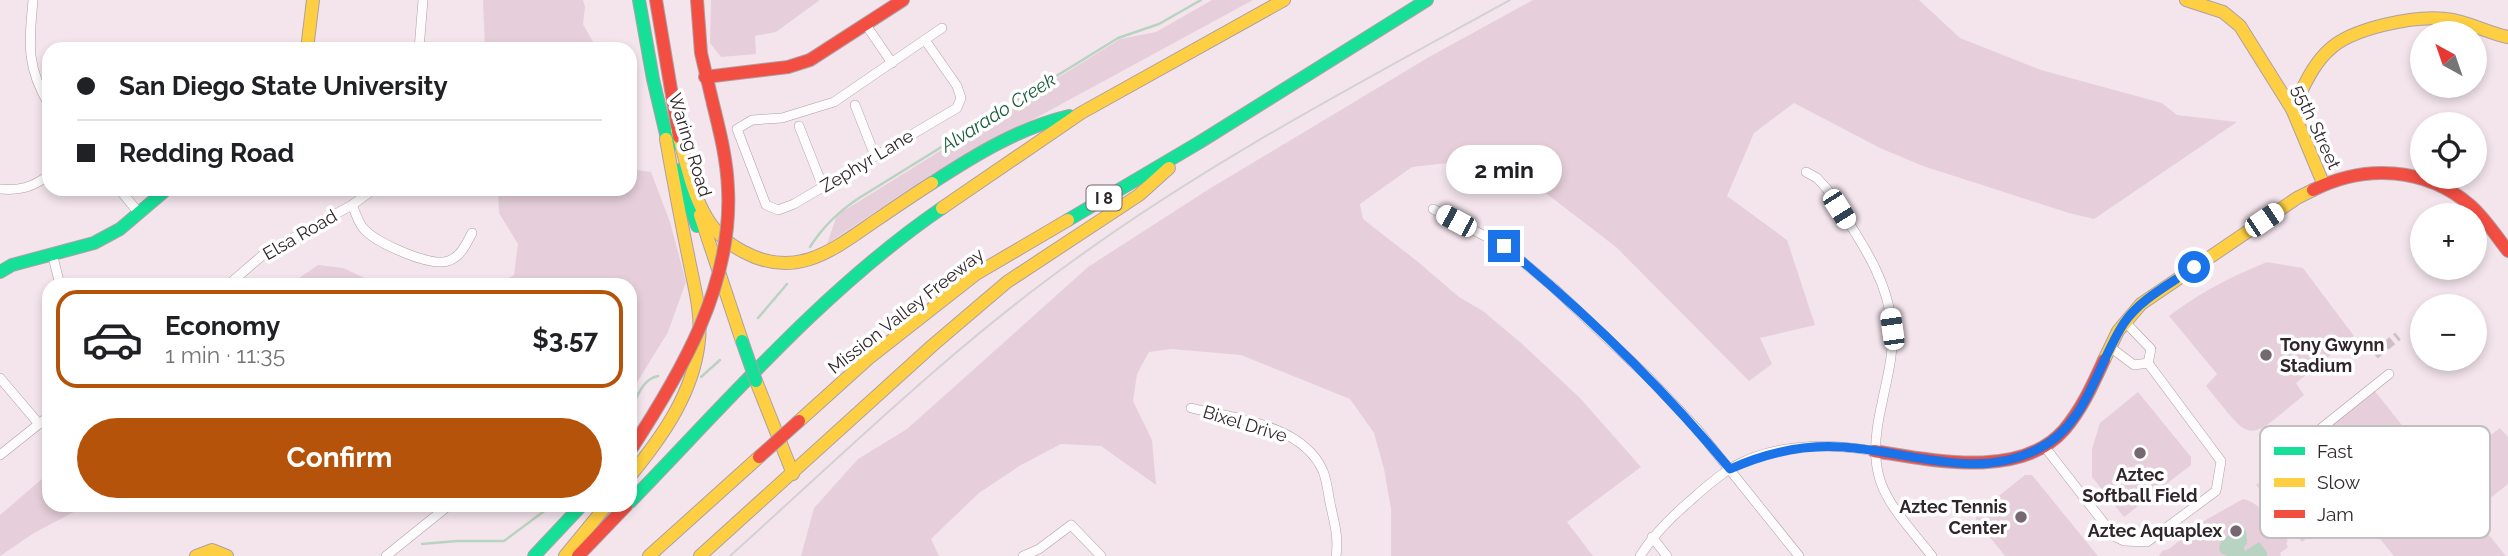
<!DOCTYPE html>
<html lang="en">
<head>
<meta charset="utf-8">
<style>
  :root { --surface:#fff; --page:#f2f2f2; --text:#202124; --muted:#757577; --line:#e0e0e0; --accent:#b45309 }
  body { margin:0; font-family:Raleway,sans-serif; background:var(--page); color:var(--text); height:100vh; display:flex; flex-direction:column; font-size:26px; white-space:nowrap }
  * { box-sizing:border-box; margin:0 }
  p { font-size:23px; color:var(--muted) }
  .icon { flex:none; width:38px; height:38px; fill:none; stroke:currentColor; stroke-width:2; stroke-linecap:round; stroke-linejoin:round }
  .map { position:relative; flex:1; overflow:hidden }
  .side { position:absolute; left:42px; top:278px; width:595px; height:234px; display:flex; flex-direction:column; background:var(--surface); border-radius:21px; box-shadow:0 4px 10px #0003 }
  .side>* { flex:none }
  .guide { position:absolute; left:42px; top:42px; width:595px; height:154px; border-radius:21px; box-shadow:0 4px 10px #0003; display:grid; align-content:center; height:154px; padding:0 35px; background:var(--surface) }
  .needle { width:46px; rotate:320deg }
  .buttons { position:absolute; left:2410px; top:21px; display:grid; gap:14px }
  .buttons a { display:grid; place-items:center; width:77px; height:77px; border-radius:50%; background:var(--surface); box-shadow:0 4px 10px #0003; font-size:35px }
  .end { position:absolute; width:32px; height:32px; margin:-16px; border:9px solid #1a73e8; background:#fff; box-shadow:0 0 0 4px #fff }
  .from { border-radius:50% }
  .bubble { position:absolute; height:49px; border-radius:24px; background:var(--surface); box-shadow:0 4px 10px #0003; font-size:23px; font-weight:700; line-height:49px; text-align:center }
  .car { position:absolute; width:21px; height:42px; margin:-21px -10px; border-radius:9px; box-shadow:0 0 5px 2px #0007; background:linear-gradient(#fff 24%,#345 0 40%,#fff 0 76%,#345 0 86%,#fff 0) }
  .guide b { display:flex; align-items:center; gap:24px; height:66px; font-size:26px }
  .guide b+b { border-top:2px solid var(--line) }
  .guide i { width:18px; height:18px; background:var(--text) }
  ul { padding:12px 0 0; list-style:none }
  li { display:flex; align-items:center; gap:21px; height:98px; margin:0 14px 10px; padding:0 21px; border:4px solid var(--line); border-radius:21px }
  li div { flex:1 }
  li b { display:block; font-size:26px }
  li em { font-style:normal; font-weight:700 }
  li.active { border-color:var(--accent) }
  li>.icon { width:63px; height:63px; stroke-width:1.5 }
  .primary-button { display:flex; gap:14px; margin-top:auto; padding:14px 35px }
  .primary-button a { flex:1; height:80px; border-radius:42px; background:var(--accent); color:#fff; font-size:28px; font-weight:700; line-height:80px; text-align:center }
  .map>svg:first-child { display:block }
  .green { fill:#e6cfda }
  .water { fill:#b9d3c3 }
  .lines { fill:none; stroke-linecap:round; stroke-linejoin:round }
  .stream { stroke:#b9d3c3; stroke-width:2.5 }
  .street-tunnel { stroke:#cdbfc5; stroke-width:9; stroke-dasharray:9 4.5; stroke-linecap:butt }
  .street-casing { stroke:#aca0a6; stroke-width:10 }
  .fast-casing { stroke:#aca0a6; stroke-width:14 }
  .slow-casing { stroke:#aca0a6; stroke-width:14 }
  .jam-casing { stroke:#aca0a6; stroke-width:14 }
  .street { stroke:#fdfbfc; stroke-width:9 }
  .fast { stroke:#16e098; stroke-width:12 }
  .slow { stroke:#ffcf43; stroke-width:12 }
  .jam { stroke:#f24e42; stroke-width:12 }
  .tram { stroke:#d5d1d3; stroke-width:2 }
  .fast-bridge-casing { stroke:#aca0a6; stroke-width:14; stroke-linecap:butt }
  .jam-bridge-casing { stroke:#aca0a6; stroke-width:14; stroke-linecap:butt }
  .fast-bridge { stroke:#16e098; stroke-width:12 }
  .jam-bridge { stroke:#f24e42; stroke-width:12 }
  .route { stroke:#1a73e8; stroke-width:9 }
  .poi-dot { fill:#75696f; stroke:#fff; stroke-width:2.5 }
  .labels { text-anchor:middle; stroke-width:7; stroke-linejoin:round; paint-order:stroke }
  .shield { fill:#fff; stroke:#6e676b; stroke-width:2 }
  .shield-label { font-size:16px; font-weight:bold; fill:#30262b }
  .street-label { font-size:18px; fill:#30262b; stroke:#fff }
  .poi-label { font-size:18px; font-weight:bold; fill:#30262b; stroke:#fff; text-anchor:end }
  .water-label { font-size:19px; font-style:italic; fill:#165b3a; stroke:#fff }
  .key { fill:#fff; stroke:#c1bebf; stroke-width:2 }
  .key-label { font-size:19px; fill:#30262b }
</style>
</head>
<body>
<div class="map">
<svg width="2508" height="556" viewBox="0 0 2508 556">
  <rect width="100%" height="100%" fill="#f4e5ec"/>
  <g class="green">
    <polygon points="483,0 583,0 585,7 583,24 597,49 485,49"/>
    <polygon points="711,0 820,0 776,32 755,36 756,54 721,57 710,43"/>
    <polygon points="1212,0 1253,0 977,150 908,190 827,244 837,215 1120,39 1156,32"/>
    <polygon points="1533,0 1919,0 1960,38 2041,70 2162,103 2177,115 2237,122 2094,219 2069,213 1923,166 1880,148 1794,103 1754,133 1727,196 1787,240 1815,325 1760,338 1772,364 1749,381 1616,247 1509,165 1493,158 1412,167 1360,204 1363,219 1417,261 1459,297 1483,311 1521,343 1579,397 1641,467 1567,522 1593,556 1391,556 1391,509 1384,469 1374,433 1350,399 1241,355 1171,349 1149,352 1137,374 1133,401 1152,440 1156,485 1101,446 1061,444 1021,465 979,493 931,539 939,556 801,556 814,508 858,459 907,429 1088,267 1209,189 1429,57"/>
    <polygon points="630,169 651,172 670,222 686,282 668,332 633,389 630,388 630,285 496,285 514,275 518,244 499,213 498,189 630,189"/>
    <path d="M 2267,262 L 2303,268 L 2354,336 L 2296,383 L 2304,395 C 2245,443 2254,445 2206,386 L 2217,374 L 2169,316 C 2203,291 2228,278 2267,262 Z"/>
    <polygon points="318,265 343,268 380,285 289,285"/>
    <polygon points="2374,390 2420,448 2302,542 2256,485"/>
    <polygon points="2138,392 2191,457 2191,465 2124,517 2092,477 2092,449 2100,423"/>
    <polygon points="2500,428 2508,437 2508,484 2489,499 2459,460 2463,458 2458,452 2479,436 2483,441"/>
    <polygon points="2425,459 2430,462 2506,556 2394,556 2359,513"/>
    <polygon points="49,473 49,506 85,506 34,533 0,556 0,515"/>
    <polygon points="2025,475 2032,475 2098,556 2005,556 1976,520 1976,514"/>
    <path d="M 2243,499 C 2262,503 2276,526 2288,541 L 2286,543 L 2288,547 L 2280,553 L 2281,556 L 2159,556 L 2162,551 L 2169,549 L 2204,521 Z"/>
  </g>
  <polygon class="water" points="2239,528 2243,529 2246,531 2247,544 2244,547 2245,551 2259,542 2267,552 2267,556 2227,556 2221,553 2219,549 2221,541"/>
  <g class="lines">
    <g class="stream">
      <path d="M 810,247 C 823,226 838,212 859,198 L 1118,38 L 1159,24 L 1201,0"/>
      <polyline points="758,318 787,284"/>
      <polyline points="701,377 720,360"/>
      <path d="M 630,411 C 637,398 642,379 658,376"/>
      <polyline points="422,544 457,541 504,541 551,506"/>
    </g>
    <polyline class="street-tunnel" points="2375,355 2398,336"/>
    <defs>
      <g id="street">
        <path d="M 33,0 C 29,44 26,66 49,105"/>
        <polyline points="866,25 892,63"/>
        <polyline points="925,40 957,86 961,98 957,108 794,204 778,210 766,205 737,129 752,120 782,118 834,102 942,28"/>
        <polyline points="419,49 423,0"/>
        <polyline points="855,105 875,156"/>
        <polyline points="799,126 823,187"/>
        <path d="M 1806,172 L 1817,178 L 1827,189 C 1854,232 1889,276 1892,329 C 1894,354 1887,378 1882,403 C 1864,481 1885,498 1932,556"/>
        <path d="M 0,189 C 20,191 33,187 49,175"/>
        <polyline points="119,189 139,213"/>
        <path d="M 352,205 C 356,213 358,223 364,229 C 376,243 430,267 448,261 C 461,257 466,244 472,233"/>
        <polyline points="1433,209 1504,246 1554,288 1649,378 1697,429 1799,556"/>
        <polyline points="52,253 60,285"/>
        <polyline points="228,285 264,254 352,205 374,189"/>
        <polyline points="2110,347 2134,365 2148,363 2151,349 2125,322"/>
        <polyline points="0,378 39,424"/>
        <path d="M 1191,408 C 1236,419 1302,424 1323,471 C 1327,481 1328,492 1330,503 C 1334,521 1339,538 1336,556"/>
        <polyline points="2304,442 2389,374"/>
        <polyline points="2044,446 2114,536 2124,541 2147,542 2216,491 2221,461 2148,363"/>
        <polyline points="0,455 49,416"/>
        <polyline points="1652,537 1667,556"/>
        <polyline points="386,556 448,506"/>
        <polyline points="1023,556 1039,549 1071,525 1101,556"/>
        <path d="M 1640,556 C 1654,534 1671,517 1690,501 C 1702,490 1715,479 1728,470 C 1769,443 1828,443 1874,451"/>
      </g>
      <g id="fast">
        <polyline points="639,0 653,79 669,147"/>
        <polyline points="677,170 697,226"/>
        <path d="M 932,183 C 975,155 1019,128 1069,116"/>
        <polyline points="1068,220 1200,142 1427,0"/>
        <polyline points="0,272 12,265 94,243 120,229 167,189"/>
        <path d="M 630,502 C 729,400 824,289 942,208"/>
        <polyline points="534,556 581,506"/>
      </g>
      <g id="slow">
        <polyline points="2186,0 2223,12 2240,26 2292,109 2323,183"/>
        <polyline points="307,49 313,0"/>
        <path d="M 2292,109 C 2303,89 2312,65 2329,50 C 2351,28 2416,15 2446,19 C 2468,21 2487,33 2508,37"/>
        <path d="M 677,130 C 685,157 690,186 703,211 C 712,229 726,243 744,252 C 796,280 833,250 875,221 C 894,208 913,195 932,183"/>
        <polyline points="942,208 1081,113 1284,0"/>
        <polyline points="700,215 742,341"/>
        <polyline points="2104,360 2118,331 2141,304 2297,198 2313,190"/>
        <polyline points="756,381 793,474"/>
        <polyline points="799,421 869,358 976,274 1068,220"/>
        <path d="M 630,476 C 663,436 694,392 699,340 C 702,311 693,282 688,255 C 680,216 673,178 666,139"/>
        <polyline points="196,556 212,550 227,556"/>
        <polyline points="565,556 606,506"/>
        <polyline points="649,556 759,457"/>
        <polyline points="700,556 933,345 1007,282 1139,195 1169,168"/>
      </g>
      <g id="jam">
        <polyline points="656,0 679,137"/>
        <polyline points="697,0 701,53 713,104"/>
        <polyline points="705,77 788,67 810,60 903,0"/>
        <path d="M 2313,190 C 2365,164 2425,167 2470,205 C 2485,218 2496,236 2508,251"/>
        <path d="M 1874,451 C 1931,460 2020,480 2064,430 C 2082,409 2093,384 2104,360"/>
        <polyline points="578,556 626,506"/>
      </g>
    </defs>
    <use href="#street" class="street-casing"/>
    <use href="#fast" class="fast-casing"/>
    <use href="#slow" class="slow-casing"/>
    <use href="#jam" class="jam-casing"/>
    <use href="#street" class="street"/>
    <use href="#fast" class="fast"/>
    <use href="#slow" class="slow"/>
    <use href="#jam" class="jam"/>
    <path class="tram" d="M 730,556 C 841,456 949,350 1070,263 C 1208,162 1361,82 1510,0"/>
    <defs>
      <polyline id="fast-bridge" points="742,341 756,381"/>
      <g id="jam-bridge">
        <path d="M 630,451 C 681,373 733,285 728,189 C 727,160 720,132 713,104"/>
        <polyline points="759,457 799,421"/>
      </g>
    </defs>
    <use href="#fast-bridge" class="fast-bridge-casing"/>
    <use href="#jam-bridge" class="jam-bridge-casing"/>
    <use href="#fast-bridge" class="fast-bridge"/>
    <use href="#jam-bridge" class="jam-bridge"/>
  </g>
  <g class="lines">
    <path class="route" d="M 1504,246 C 1586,313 1662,387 1730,469 C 1766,453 1803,444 1843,447 C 1909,451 1977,482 2040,448 C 2087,424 2097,364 2124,323 C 2141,298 2171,284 2194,267"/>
  </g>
  <g class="poi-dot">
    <circle cx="2266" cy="355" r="7"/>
    <circle cx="2140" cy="453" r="7"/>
    <circle cx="2021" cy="517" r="7"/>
    <circle cx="2236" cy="531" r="7"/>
  </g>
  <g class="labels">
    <rect class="shield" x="1086.5" y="185.5" width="35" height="25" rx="5"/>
    <g class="shield-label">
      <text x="1104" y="204">I 8</text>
    </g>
    <g class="street-label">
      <text transform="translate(2316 127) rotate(65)" y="6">55th Street</text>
      <text transform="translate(690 145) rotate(73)" y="6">Waring Road</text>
      <text transform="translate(867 161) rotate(-31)" y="6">Zephyr Lane</text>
      <text transform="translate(300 235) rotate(-30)" y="6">Elsa Road</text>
      <text transform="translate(906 311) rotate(-38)" y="6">Mission Valley Freeway</text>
      <text transform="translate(1245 424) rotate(17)" y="6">Bixel Drive</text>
    </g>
    <g class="poi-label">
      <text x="2280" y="351" text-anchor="start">Tony Gwynn<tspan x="2280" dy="21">Stadium</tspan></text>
      <text x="2140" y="481" text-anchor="middle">Aztec<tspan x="2140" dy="21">Softball Field</tspan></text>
      <text x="2007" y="513">Aztec Tennis<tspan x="2007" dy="21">Center</tspan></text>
      <text x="2222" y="537">Aztec Aquaplex</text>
    </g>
    <g class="water-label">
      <text transform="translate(998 112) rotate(-32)" y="7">Alvarado Creek</text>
    </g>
  </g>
  <rect x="2260" y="426" width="230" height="112" rx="10" class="key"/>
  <rect x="2274" y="447" width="31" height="8" fill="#16e098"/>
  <rect x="2274" y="478" width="31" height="9" fill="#ffcf43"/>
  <rect x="2274" y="510" width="31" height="8" fill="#f24e42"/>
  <g class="key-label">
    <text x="2317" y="458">Fast</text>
    <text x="2317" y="489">Slow</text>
    <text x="2317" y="521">Jam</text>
  </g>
</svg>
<div class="buttons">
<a><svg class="needle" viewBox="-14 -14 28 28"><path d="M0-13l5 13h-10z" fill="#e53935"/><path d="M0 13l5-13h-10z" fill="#757577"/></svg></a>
<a><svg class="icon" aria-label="locate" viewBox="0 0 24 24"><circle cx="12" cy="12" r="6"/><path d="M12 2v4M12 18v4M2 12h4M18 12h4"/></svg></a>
<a>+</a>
<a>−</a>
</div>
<i class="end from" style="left:2194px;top:267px"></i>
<i class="end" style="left:1504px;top:246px"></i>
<div class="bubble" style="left:1446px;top:145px;width:116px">2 min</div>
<i class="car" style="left:1839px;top:209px;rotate:148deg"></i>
<i class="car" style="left:2264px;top:220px;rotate:56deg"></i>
<i class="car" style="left:1456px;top:221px;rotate:298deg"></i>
<i class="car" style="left:1892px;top:329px;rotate:352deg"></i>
<div class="guide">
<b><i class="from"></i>San Diego State University</b>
<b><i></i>Redding Road</b>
</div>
<section class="side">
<ul>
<li class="active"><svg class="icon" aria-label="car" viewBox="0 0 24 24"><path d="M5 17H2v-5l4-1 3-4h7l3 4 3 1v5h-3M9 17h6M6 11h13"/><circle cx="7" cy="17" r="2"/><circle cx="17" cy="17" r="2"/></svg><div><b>Economy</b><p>1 min · 11:35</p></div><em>$3.57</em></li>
</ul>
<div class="primary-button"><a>Confirm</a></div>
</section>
</div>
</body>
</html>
